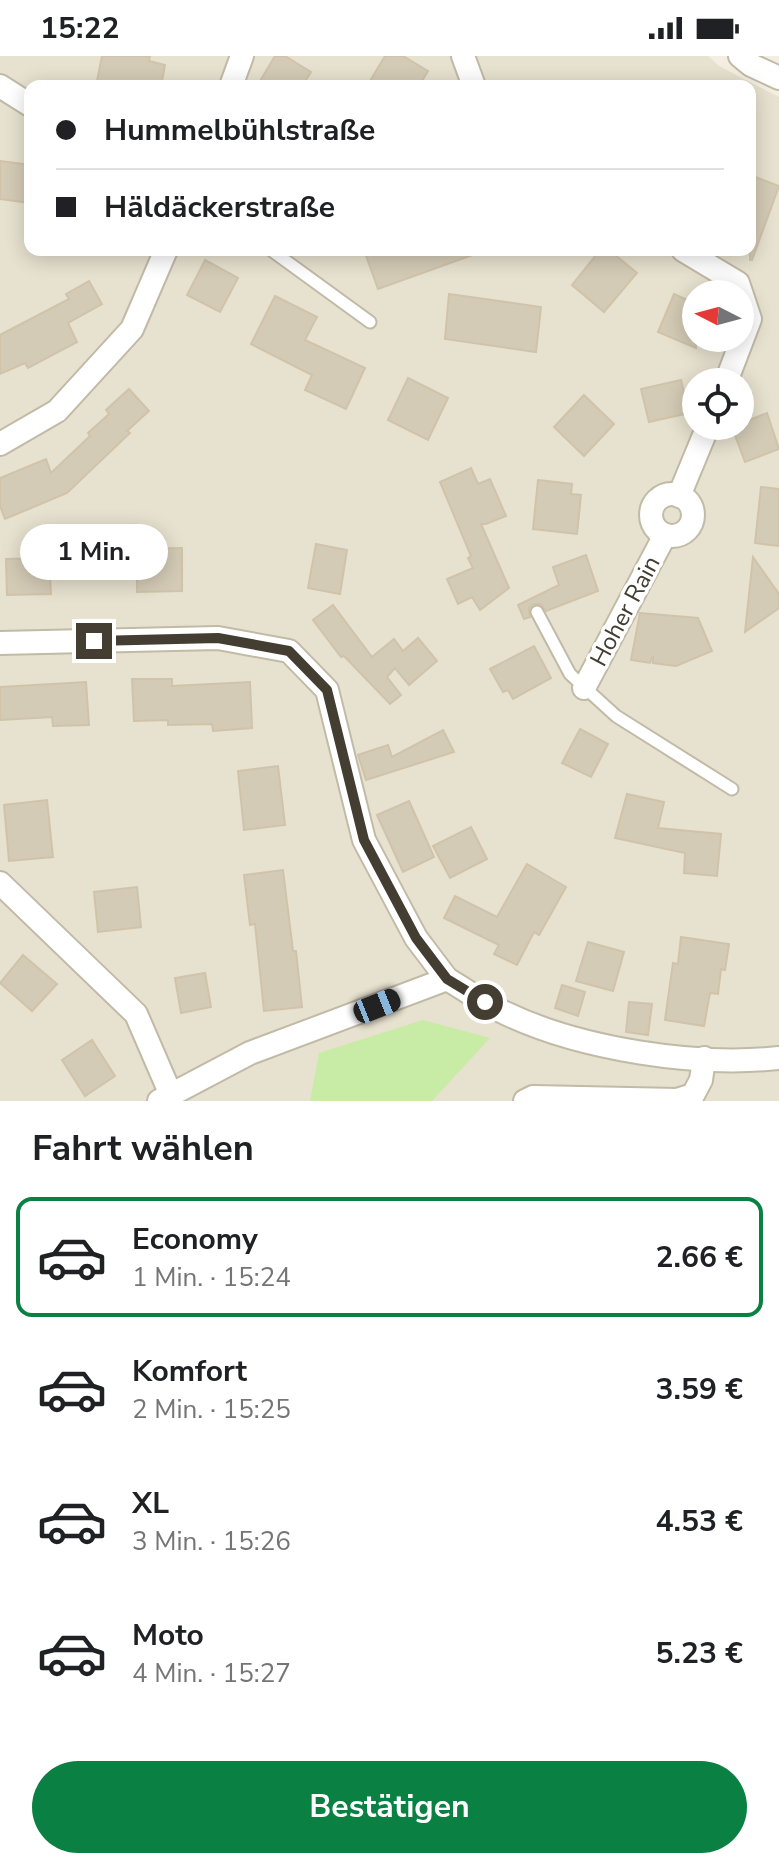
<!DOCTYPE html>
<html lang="de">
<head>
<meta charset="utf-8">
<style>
  :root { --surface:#fff; --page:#f2f2f2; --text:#202124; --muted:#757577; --line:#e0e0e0; --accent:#0b8043 }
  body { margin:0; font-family:"Nunito Sans",sans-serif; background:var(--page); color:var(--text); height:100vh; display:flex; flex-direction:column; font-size:30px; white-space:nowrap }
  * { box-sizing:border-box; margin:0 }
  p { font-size:26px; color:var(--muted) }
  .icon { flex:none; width:44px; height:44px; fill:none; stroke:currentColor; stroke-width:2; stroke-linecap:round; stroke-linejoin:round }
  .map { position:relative; height:1045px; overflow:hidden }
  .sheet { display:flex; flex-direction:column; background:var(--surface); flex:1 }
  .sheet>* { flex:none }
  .banner { position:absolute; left:24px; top:24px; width:732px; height:176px; border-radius:16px; box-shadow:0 4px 20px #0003; display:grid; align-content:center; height:176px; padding:0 32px; background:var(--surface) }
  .needle { width:52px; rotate:276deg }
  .controls { position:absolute; left:682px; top:224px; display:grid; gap:16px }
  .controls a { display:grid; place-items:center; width:72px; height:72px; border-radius:50%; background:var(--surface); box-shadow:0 4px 20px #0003; font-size:40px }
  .end { position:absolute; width:36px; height:36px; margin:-18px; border:10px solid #443e32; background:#fff; box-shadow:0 0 0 4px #fff }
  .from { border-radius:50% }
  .bubble { position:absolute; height:56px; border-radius:28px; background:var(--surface); box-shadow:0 4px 20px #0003; font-size:26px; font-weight:700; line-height:56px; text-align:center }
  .car { position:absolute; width:24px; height:48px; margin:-24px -12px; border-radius:10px; box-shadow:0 0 6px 2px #0007; background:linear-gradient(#222 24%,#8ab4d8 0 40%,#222 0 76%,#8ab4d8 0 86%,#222 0) }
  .banner b { display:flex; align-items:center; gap:28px; height:76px; font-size:30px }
  .banner b+b { border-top:2px solid var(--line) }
  .banner i { width:20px; height:20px; background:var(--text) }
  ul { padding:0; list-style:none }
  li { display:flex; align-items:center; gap:24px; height:120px; margin:0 16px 12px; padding:0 16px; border:4px solid transparent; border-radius:16px }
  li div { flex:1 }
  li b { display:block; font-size:30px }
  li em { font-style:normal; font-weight:700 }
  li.current { border-color:var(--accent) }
  li>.icon { width:72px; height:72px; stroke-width:1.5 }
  h2 { padding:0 32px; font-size:36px; line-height:96px }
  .cta { display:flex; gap:16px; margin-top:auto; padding:16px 32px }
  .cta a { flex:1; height:92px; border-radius:48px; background:var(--accent); color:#fff; font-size:32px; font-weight:700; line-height:92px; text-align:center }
  .status { display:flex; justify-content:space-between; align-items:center; height:56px; padding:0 40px; background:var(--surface); direction:ltr }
  .status svg { height:22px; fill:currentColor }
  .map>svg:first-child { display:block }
  .residential { fill:#e7e1cf; fill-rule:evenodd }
  .green { fill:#c8eca5 }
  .building { fill:#d4cbb6; stroke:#d1c3a9; stroke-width:2 }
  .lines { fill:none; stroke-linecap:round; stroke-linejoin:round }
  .lane-casing { stroke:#c1baa6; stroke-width:15 }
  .street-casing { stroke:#c1baa6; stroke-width:26 }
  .lane { stroke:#fff; stroke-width:11 }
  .street { stroke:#fff; stroke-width:22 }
  .route { stroke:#443e32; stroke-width:10 }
  .labels { text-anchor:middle; stroke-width:7; stroke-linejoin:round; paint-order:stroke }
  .street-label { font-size:24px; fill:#443e32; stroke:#fff }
</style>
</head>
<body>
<div class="status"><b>15:22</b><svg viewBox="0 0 49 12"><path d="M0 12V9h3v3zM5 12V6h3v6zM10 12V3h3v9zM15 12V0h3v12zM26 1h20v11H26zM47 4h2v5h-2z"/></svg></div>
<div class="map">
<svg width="779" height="1045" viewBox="0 0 779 1045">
  <rect width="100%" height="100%" fill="#f3eee1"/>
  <path class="residential" d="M 0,0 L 708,0 L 719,10 L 779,41 L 779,1045 L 0,1045 ZM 30,30 L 750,30 L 750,194 L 30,194 ZM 696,238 L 740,238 L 740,282 L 696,282 ZM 696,326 L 740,326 L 740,370 L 696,370 Z"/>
  <polygon class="green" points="423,964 490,982 432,1045 310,1045 319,997"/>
  <g class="building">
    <polygon points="102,0 150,0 149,5 165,9 161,30 96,30"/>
    <polygon points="275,0 285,0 311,16 302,30 257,30"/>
    <polygon points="385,0 403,0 428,15 419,30 367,30"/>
    <polygon points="0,105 30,109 30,147 0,143"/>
    <polygon points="750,119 779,130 752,204 750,204"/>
    <polygon points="364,194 477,194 478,197 378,233"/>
    <polygon points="600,194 609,194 637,217 604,256 572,229"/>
    <polygon points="205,204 238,222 220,256 187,239"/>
    <polygon points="89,225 102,248 68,267 77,286 28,312 25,307 0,318 0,279 69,243 66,238"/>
    <polygon points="449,238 541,251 536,296 445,283"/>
    <polygon points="674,238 696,248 696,292 658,276"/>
    <polygon points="275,240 317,261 305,284 365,312 346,353 305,334 312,319 251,288"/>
    <polygon points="408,322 448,342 428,384 388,364"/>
    <polygon points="681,324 689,357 649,366 641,333"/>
    <polygon points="129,333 149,355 127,375 130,377 67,437 5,463 0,450 0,422 46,403 51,417 90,380 88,377 109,358 106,354"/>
    <polygon points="584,339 614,368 584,400 554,371"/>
    <polygon points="767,357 779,393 745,406 732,371"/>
    <polygon points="471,412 478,428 490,423 506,460 486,468 481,468 509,532 480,554 472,541 458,548 447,523 473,512 468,502 471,500 440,426"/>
    <polygon points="538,424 572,428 571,438 581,439 577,478 533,473"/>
    <polygon points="761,431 779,433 779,490 755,487"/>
    <polygon points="316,488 347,494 340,538 308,532"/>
    <polygon points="182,492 182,535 137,536 137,493"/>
    <polygon points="586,499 598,535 546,555 541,548 534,548 529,552 530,561 524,563 518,549 559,529 553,511"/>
    <polygon points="753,501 779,538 779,552 745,576"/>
    <polygon points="49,502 51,538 7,539 6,503"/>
    <polygon points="333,549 372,601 394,583 403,595 418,582 437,605 409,629 395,612 387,621 401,639 390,648 344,600 341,601 313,564"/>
    <polygon points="640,557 698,562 712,595 676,610 653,607 653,600 650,607 631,604"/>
    <polygon points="534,590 551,622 513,643 508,634 503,636 490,613"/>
    <polygon points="132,623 172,623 172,630 250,626 252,672 213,675 212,668 168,669 168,664 134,665"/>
    <polygon points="86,626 89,669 53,670 52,661 0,664 0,631"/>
    <polygon points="580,673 608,688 591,721 562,707"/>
    <polygon points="443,674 454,696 366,724 358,699 388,689 392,701"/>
    <polygon points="278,710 285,769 244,774 238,715"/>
    <polygon points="627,738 664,746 658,772 721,778 717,820 684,817 685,797 615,782"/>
    <polygon points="47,744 53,801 9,805 4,749"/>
    <polygon points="409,745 434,801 403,816 377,759"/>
    <polygon points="471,771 487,803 450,822 433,790"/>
    <polygon points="527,808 566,831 539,879 534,876 517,909 494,898 499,889 444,862 455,840 497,861"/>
    <polygon points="283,814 293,895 296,895 302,951 264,955 255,868 250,869 244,819"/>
    <polygon points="137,831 141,871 98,876 94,836"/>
    <polygon points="681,881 729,888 725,914 721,913 718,938 710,937 704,970 665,964 673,907 678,908"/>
    <polygon points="588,886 624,896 613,935 576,925"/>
    <polygon points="23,899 57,928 32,955 0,927"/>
    <polygon points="205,917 211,951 181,957 175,922"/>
    <polygon points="562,929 585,936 578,960 555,952"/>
    <polygon points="629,946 652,948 648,979 626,976"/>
    <polygon points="92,984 115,1020 85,1040 62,1004"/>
  </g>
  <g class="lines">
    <defs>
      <g id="lane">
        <polyline points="271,194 370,266"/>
        <polyline points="537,556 570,618 616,660 732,733"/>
      </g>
      <g id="street">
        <polyline points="463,0 474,30"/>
        <polyline points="740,0 751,9 779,22"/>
        <polyline points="0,30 30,49"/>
        <polyline points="231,30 242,0"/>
        <polyline points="683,194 738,227 750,263 726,326"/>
        <polyline points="0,388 57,355 132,273 166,194"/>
        <circle cx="672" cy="459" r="21"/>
        <polyline points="679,440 708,370"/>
        <polyline points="0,587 218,582 289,595 327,634 364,784 416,882 447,923"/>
        <polyline points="584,632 665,479"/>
        <polyline points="0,827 136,958 171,1039"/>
        <path d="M 159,1045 L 250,997 L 447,923 C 466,934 485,948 505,957 C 580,993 696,1011 779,1002"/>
        <polyline points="525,1045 533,1041 677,1044 693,1039 701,1024 704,1002"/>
      </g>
    </defs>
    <use href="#lane" class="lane-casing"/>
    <use href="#street" class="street-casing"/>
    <use href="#lane" class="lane"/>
    <use href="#street" class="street"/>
  </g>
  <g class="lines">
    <polyline class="route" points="94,585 218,582 289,595 327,634 364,784 416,882 447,923 485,946"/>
  </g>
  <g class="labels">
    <g class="street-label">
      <text transform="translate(625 555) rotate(-62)" y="8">Hoher Rain</text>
    </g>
  </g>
</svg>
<div class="controls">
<a><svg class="needle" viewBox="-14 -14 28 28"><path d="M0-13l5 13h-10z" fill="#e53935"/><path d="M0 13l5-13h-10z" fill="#757577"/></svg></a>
<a><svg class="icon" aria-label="locate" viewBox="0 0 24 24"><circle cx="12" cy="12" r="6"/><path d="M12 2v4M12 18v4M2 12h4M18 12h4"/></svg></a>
</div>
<i class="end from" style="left:485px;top:946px"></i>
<i class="end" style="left:94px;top:585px"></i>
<div class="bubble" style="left:20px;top:468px;width:148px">1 Min.</div>
<i class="car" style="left:377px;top:950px;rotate:68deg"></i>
<div class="banner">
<b><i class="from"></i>Hummelbühlstraße</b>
<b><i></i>Häldäckerstraße</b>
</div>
</div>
<section class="sheet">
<h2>Fahrt wählen</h2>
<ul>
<li class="current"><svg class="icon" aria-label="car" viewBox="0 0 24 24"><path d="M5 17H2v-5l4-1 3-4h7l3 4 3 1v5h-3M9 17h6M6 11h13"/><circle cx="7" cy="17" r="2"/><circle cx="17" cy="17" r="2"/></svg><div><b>Economy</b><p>1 Min. · 15:24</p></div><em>2.66 €</em></li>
<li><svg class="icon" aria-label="car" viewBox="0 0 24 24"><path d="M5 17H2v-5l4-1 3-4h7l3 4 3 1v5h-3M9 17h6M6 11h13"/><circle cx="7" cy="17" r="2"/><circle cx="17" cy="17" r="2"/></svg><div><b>Komfort</b><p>2 Min. · 15:25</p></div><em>3.59 €</em></li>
<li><svg class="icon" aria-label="car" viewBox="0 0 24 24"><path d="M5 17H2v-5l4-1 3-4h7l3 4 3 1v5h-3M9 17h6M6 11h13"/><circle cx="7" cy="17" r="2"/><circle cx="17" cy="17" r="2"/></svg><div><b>XL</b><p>3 Min. · 15:26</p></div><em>4.53 €</em></li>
<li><svg class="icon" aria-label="car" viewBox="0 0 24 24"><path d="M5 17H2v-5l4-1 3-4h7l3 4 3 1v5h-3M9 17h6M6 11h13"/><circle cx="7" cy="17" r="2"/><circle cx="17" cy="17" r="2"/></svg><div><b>Moto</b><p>4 Min. · 15:27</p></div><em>5.23 €</em></li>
</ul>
<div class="cta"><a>Bestätigen</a></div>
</section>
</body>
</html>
